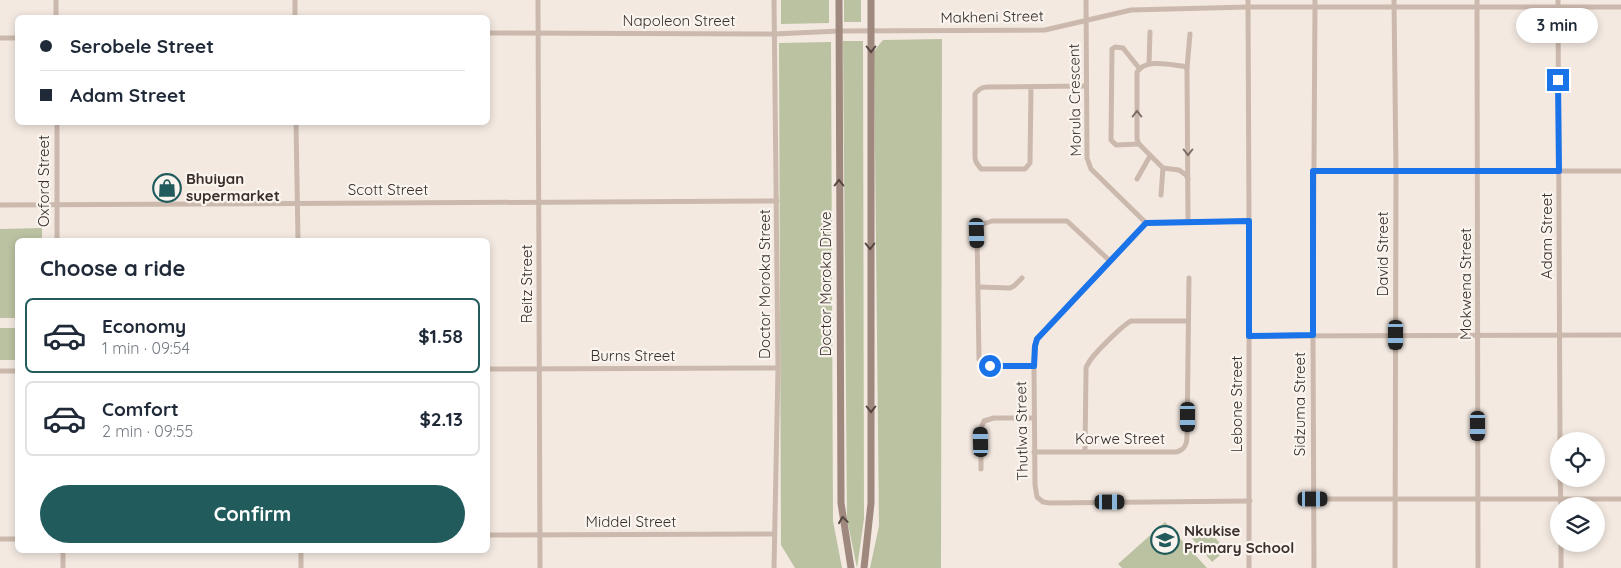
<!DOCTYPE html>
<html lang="en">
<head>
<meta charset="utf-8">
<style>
  :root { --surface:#fff; --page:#f2f2f3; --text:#1f2937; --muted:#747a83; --line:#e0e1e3; --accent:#215b5b }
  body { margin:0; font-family:Quicksand,sans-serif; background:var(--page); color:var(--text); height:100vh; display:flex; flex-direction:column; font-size:19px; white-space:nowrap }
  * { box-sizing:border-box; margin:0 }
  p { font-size:16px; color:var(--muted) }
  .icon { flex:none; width:28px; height:28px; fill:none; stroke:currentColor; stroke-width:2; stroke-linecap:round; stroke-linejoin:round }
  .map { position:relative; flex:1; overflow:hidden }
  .drawer { position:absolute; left:15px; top:238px; width:475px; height:315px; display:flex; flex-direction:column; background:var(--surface); border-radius:8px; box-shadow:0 2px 8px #0003 }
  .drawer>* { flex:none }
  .guide { position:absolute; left:15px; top:15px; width:475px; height:110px; border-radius:8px; box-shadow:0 2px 8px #0003; display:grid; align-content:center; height:110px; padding:0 25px; background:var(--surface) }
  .buttons { position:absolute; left:1550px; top:432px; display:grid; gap:10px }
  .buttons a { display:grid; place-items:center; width:55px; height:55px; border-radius:50%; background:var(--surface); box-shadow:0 2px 8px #0003; font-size:25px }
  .end { position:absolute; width:22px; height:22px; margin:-11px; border:6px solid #1a73e8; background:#fff; box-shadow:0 0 0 2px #fff }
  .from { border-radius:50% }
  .bubble { position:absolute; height:35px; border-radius:18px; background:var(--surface); box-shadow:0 2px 8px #0003; font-size:16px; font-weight:800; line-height:35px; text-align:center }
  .car { position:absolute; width:15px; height:30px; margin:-15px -8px; border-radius:6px; box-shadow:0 0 4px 1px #0007; background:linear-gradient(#222 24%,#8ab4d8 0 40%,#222 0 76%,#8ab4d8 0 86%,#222 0) }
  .guide b { display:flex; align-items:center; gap:18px; height:48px; font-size:19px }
  .guide b+b { border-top:1px solid var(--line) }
  .guide i { width:12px; height:12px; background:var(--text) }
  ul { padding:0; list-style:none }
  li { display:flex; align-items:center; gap:15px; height:75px; margin:0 10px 8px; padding:0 15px; border:2px solid var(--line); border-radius:8px }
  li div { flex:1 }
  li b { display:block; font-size:19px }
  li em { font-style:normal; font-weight:800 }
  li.selected { border-color:var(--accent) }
  li>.icon { width:45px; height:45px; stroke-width:1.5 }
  h2 { padding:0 25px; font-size:22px; line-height:60px }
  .action { display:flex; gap:10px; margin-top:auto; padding:10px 25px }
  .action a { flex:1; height:58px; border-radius:30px; background:var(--accent); color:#fff; font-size:20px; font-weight:800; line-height:58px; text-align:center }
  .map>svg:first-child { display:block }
  .green { fill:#bac2a1 }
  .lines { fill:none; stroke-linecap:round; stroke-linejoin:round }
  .street { stroke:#ccb9ad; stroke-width:5 }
  .secondary { stroke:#9f887e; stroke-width:7 }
  .oneway { stroke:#534540 }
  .oneway2 { stroke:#7c6d66 }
  .route { stroke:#1a73e8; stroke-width:6 }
  .labels { text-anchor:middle; stroke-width:4.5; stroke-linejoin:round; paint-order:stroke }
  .street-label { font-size:15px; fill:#3a2f2b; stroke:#faf4ee }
  .poi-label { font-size:15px; font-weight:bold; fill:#3a2f2b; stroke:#faf4ee; text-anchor:start }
</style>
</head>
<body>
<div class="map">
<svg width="1621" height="568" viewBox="0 0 1621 568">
  <rect width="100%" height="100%" fill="#f3e9e1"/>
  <g class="green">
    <polygon points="781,0 829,0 829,23 781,24"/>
    <rect x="844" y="0" width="17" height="22"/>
    <polygon points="942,39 941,568 870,568 879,526 874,51 883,40"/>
    <polygon points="843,41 863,41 864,519 857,568 847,519"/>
    <polygon points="831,42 833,521 842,568 795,568 781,545 779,43"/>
    <polygon points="42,228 42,240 18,240 17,318 0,318 0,229"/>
    <rect x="0" y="328" width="17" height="32"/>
    <polygon points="1165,522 1207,568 1122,568 1118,564"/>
    <polygon points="1204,525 1226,550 1212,562 1191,537"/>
  </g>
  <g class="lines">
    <g class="street">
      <polyline points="56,0 56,18"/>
      <polyline points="295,0 295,18"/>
      <polyline points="538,0 540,568"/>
      <polyline points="1086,0 1087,158 1091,169 1146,223 1249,221"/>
      <polyline points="1248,0 1249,221 1249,568"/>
      <polyline points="1394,0 1396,171 1395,568"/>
      <polyline points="1477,0 1478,568"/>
      <polyline points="1558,0 1560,441"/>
      <polyline points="488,33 774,34 839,31 1045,30 1131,10 1248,7 1621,7"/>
      <polyline points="0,38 18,38"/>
      <polyline points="1149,64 1150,32"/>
      <path d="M 1187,68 L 1183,66 C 1170,65 1146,58 1137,72 L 1137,139 L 1139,144 L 1163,168 L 1179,170 L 1186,175 L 1188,179"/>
      <path d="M 1031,87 L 1030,163 L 1025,169 L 981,169 L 976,162 L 975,158 L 975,94 C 979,89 982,87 988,87 L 1086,86"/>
      <polyline points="57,122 57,240"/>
      <polyline points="296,122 298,240"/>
      <polyline points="1139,144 1116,145 1111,140 1112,49 1115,47 1123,48 1139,68"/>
      <polyline points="1313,171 1621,171"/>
      <polyline points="1137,179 1150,156"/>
      <polyline points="1161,195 1163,168"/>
      <polyline points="0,205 777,201"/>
      <polyline points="1188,221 1187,68 1190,34"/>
      <polyline points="1146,223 1037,339 1035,346 1034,366 1035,485 1037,497 1043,502 1050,503 1250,501"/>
      <polyline points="979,287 1010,288 1014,286 1022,278"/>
      <polyline points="1249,336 1621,335"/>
      <polyline points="1034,366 986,366 983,365 979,359 977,233 980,225 992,221 1067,221 1110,261"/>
      <polyline points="488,369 778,368"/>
      <polyline points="0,371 18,371"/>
      <path d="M 1085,451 L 1086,371 C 1086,367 1086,367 1088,364 C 1092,355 1123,325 1131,321 L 1188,321"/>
      <path d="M 1034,452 L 1176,452 C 1185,450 1187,444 1187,436 L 1189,278"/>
      <polyline points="981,469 981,428 984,421 994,418 1034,418"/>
      <polyline points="1560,479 1561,506"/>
      <polyline points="1313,499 1621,499"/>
      <polyline points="488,535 774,534"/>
      <polyline points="0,539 18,539"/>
      <polyline points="1561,544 1561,568"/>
      <polyline points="63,550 63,568"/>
      <polyline points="301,550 301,568"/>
      <polyline points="774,568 778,368 774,0"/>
      <polyline points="1314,568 1313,335 1315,0"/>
    </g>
    <g class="secondary">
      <polyline points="839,0 841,503 851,568"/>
      <polyline points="864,568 871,503 871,0"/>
    </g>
  </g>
  <defs><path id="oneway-chevron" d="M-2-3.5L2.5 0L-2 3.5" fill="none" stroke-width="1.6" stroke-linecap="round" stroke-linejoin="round" transform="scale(1.25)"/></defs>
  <g class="oneway">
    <use href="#oneway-chevron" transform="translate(871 49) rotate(90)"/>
    <use href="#oneway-chevron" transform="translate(839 183) rotate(-90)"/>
    <use href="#oneway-chevron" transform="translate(870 246) rotate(90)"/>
    <use href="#oneway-chevron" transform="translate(871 409) rotate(90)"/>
    <use href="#oneway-chevron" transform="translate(843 520) rotate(-98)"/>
  </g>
  <g class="oneway2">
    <use href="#oneway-chevron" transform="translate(1137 114) rotate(-90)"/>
    <use href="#oneway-chevron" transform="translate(1188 152) rotate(90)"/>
  </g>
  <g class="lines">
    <polyline class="route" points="990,366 1034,366 1035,346 1037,339 1146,223 1249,221 1249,336 1313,335 1313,171 1559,171 1558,80"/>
  </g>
  <defs>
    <symbol id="shop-ring" viewBox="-11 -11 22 22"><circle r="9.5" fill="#faf4ee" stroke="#215b5b" stroke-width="1.5"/><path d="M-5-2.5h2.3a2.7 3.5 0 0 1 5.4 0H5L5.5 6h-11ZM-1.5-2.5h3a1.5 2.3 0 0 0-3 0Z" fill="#215b5b"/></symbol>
    <symbol id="school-ring" viewBox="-11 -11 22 22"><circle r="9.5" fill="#faf4ee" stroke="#215b5b" stroke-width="1.5"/><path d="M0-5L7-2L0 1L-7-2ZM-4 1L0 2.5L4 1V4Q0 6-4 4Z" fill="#215b5b"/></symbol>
  </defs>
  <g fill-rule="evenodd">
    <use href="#shop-ring" x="151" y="172" width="32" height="32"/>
    <use href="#school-ring" x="1149" y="524" width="32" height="32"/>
  </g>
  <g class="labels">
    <g class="street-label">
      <text transform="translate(992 17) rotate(-1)" y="5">Makheni Street</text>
      <text x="679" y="26">Napoleon Street</text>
      <text transform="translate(1075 100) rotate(-91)" y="5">Morula Crescent</text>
      <text transform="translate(44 181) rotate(-90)" y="5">Oxford Street</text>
      <text x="388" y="195">Scott Street</text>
      <text transform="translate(1547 236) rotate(-90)" y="5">Adam Street</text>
      <text transform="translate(1383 254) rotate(-90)" y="5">David Street</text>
      <text transform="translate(527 284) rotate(-90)" y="5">Reitz Street</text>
      <text transform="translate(765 284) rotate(-90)" y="5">Doctor Moroka Street</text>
      <text transform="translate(826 284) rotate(-90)" y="5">Doctor Moroka Drive</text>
      <text transform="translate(1466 284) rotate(-90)" y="5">Mokwena Street</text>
      <text x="633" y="361">Burns Street</text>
      <text transform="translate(1237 404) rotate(-90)" y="5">Lebone Street</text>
      <text transform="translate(1300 404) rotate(-90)" y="5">Sidzuma Street</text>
      <text transform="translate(1022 431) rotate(-91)" y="5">Thutlwa Street</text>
      <text x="1120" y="444">Korwe Street</text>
      <text x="631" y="527">Middel Street</text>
    </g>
    <g class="poi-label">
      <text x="186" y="184">Bhuiyan<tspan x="186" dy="17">supermarket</tspan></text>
      <text x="1184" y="536">Nkukise<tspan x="1184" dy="17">Primary School</tspan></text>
    </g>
  </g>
</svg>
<div class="buttons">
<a><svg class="icon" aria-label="locate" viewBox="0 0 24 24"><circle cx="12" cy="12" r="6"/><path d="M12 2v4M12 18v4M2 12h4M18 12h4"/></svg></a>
<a><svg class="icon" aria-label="layers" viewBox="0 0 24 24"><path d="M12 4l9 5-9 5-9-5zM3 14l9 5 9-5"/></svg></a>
</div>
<i class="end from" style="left:990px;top:366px"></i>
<i class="end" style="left:1558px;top:80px"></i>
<div class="bubble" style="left:1516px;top:8px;width:82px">3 min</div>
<i class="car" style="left:977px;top:233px;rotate:178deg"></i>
<i class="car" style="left:1396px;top:335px;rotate:180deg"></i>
<i class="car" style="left:1188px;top:417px;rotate:180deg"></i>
<i class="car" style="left:1478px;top:426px;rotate:180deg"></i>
<i class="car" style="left:981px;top:442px;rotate:359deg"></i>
<i class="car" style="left:1313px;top:499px;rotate:90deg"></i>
<i class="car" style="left:1110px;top:502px;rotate:90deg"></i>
<div class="guide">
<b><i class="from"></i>Serobele Street</b>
<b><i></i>Adam Street</b>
</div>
<section class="drawer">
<h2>Choose a ride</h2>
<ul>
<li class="selected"><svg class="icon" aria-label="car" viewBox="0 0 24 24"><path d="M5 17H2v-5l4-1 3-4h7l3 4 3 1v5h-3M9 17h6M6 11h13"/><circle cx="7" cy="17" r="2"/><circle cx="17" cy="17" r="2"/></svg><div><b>Economy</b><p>1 min · 09:54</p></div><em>$1.58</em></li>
<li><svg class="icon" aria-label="car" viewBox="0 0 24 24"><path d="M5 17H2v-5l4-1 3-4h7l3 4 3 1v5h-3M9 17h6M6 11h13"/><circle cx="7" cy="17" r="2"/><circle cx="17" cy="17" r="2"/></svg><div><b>Comfort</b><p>2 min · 09:55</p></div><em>$2.13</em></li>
</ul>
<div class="action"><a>Confirm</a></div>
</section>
</div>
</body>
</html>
